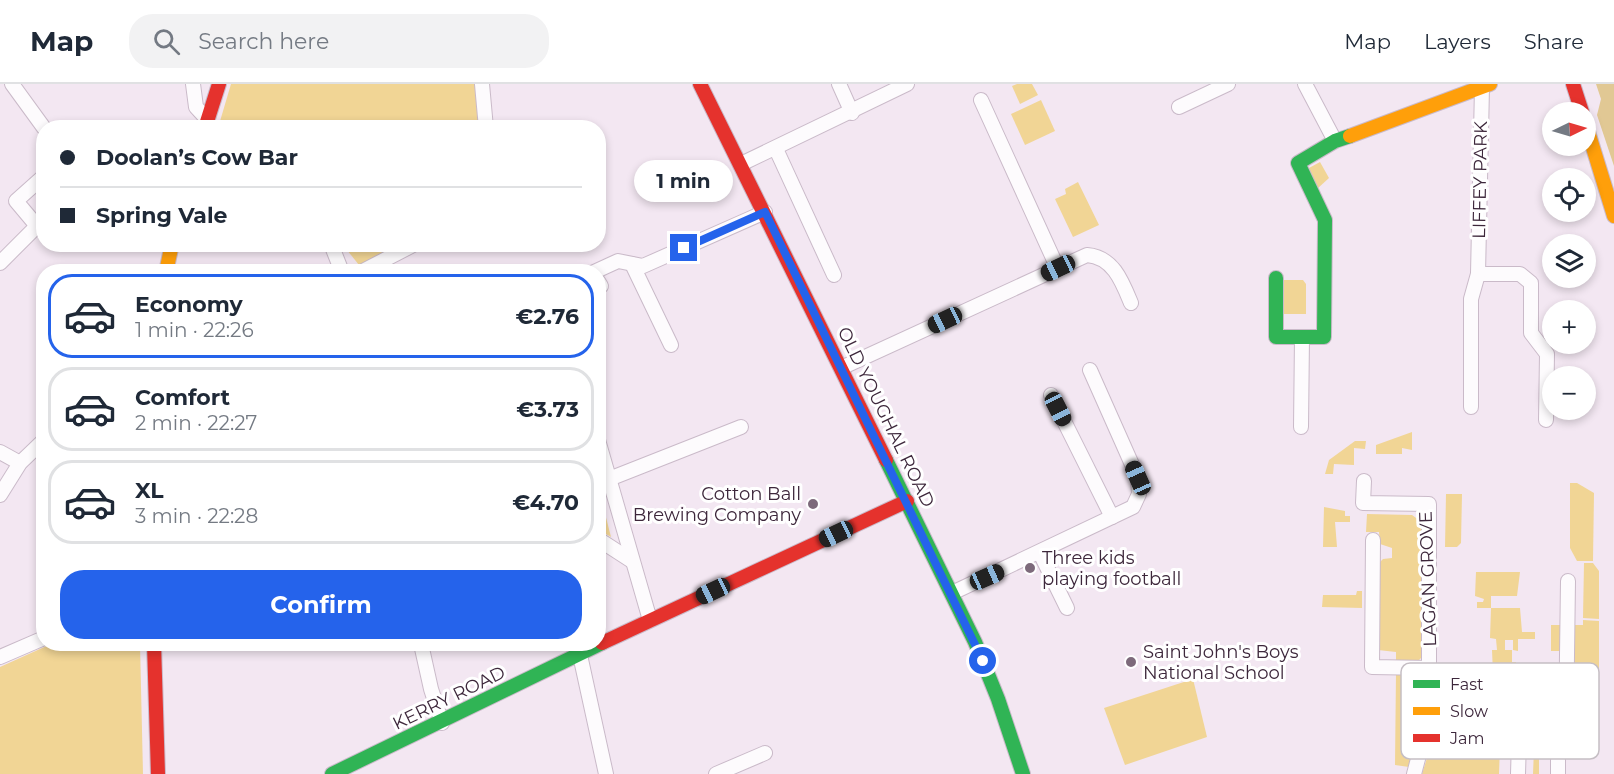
<!DOCTYPE html>
<html lang="en">
<head>
<meta charset="utf-8">
<style>
  :root { --surface:#fff; --page:#f2f2f3; --text:#1f2937; --muted:#747a83; --line:#e0e1e3; --accent:#2563eb }
  body { margin:0; font-family:Montserrat,sans-serif; background:var(--page); color:var(--text); height:100vh; display:flex; flex-direction:column; font-size:22px; white-space:nowrap }
  * { box-sizing:border-box; margin:0 }
  p { font-size:20px; color:var(--muted) }
  .icon { flex:none; width:33px; height:33px; fill:none; stroke:currentColor; stroke-width:2; stroke-linecap:round; stroke-linejoin:round }
  .map { position:relative; flex:1; overflow:hidden }
  .details { position:absolute; left:36px; top:180px; width:570px; height:387px; display:flex; flex-direction:column; background:var(--surface); border-radius:24px; box-shadow:0 3px 9px #0003 }
  .details>* { flex:none }
  .top-card { position:absolute; left:36px; top:36px; width:570px; height:132px; border-radius:24px; box-shadow:0 3px 9px #0003; display:grid; align-content:center; height:132px; padding:0 24px; background:var(--surface) }
  .needle { width:39px; rotate:85deg }
  .controls { position:absolute; left:1542px; top:18px; display:grid; gap:12px }
  .controls a { display:grid; place-items:center; width:54px; height:54px; border-radius:50%; background:var(--surface); box-shadow:0 3px 9px #0003; font-size:30px }
  .end { position:absolute; width:27px; height:27px; margin:-14px; border:8px solid #2563eb; background:#fff; box-shadow:0 0 0 3px #fff }
  .from { border-radius:50% }
  .bubble { position:absolute; height:42px; border-radius:21px; background:var(--surface); box-shadow:0 3px 9px #0003; font-size:20px; font-weight:700; line-height:42px; text-align:center }
  .car { position:absolute; width:18px; height:36px; margin:-18px -9px; border-radius:8px; box-shadow:0 0 4px 2px #0007; background:linear-gradient(#222 24%,#8ab4d8 0 40%,#222 0 76%,#8ab4d8 0 86%,#222 0) }
  .top-card b { display:flex; align-items:center; gap:21px; height:57px; font-size:22px }
  .top-card b+b { border-top:2px solid var(--line) }
  .top-card i { width:15px; height:15px; background:var(--text) }
  ul { padding:10px 0 0; list-style:none }
  li { display:flex; align-items:center; gap:18px; height:84px; margin:0 12px 9px; padding:0 12px; border:3px solid var(--line); border-radius:24px }
  li div { flex:1 }
  li b { display:block; font-size:22px }
  li em { font-style:normal; font-weight:700 }
  li.active { border-color:var(--accent) }
  li>.icon { width:54px; height:54px; stroke-width:1.5 }
  .cta { display:flex; gap:12px; margin-top:auto; padding:12px 24px }
  .cta a { flex:1; height:69px; border-radius:24px; background:var(--accent); color:#fff; font-size:24px; font-weight:700; line-height:69px; text-align:center }
  header { display:flex; align-items:center; gap:36px; box-sizing:border-box; height:84px; padding:0 30px; background:var(--surface); border-bottom:2px solid var(--line) }
  header strong { font-size:28px }
  nav { display:flex; gap:33px; margin-inline-start:auto; font-size:21px }
  .search { width:420px; height:54px; background:var(--page); display:flex; align-items:center; gap:15px; box-sizing:border-box; padding:0 21px; border-radius:24px; color:var(--muted); font-size:22px }
  .map>svg:first-child { display:block }
  .green { fill:#f1d595 }
  .forest { fill:#e1c894 }
  .lines { fill:none; stroke-linecap:round; stroke-linejoin:round }
  .street-casing { stroke:#cabac9; stroke-width:16 }
  .fast-casing { stroke:#cabac9; stroke-width:16 }
  .slow-casing { stroke:#cabac9; stroke-width:16 }
  .jam-casing { stroke:#cabac9; stroke-width:16 }
  .street { stroke:#fdfbfd; stroke-width:14 }
  .fast { stroke:#30b455; stroke-width:14 }
  .slow { stroke:#ff9f0a; stroke-width:14 }
  .jam { stroke:#e5322d; stroke-width:14 }
  .route { stroke:#2563eb; stroke-width:8 }
  .poi-dot { fill:#7d6a7b; stroke:#fff; stroke-width:2 }
  .labels { text-anchor:middle; stroke-width:6; stroke-linejoin:round; paint-order:stroke }
  .street-label { font-size:18px; fill:#3d273b; stroke:#fff }
  .poi-label { font-size:18px; fill:#3d273b; stroke:#fff; text-anchor:start }
  .key { fill:#fff; stroke:#c5bec4; stroke-width:1.5 }
  .key-label { font-size:16px; fill:#3d273b }
</style>
</head>
<body>
<header>
<strong>Map</strong>
<div class="search"><svg class="icon" aria-label="search" viewBox="0 0 24 24"><circle cx="10" cy="10" r="6"/><path d="M15 15l6 6"/></svg>Search here</div>
<nav><a>Map</a><a>Layers</a><a>Share</a></nav>
</header>
<div class="map">
<svg width="1614" height="690" viewBox="0 0 1614 690">
  <rect width="100%" height="100%" fill="#f3e7f2"/>
  <g class="green">
    <polygon points="231,0 477,0 479,43 218,44"/>
    <polygon points="1017,0 1032,0 1038,11 1020,20 1012,2"/>
    <polygon points="1041,16 1055,47 1025,61 1011,30"/>
    <polygon points="1320,78 1329,94 1317,105 1309,84"/>
    <polygon points="1078,98 1099,141 1073,153 1055,115 1066,110 1065,105"/>
    <polygon points="343,161 398,161 359,181"/>
    <polygon points="1283,196 1303,196 1306,200 1306,230 1283,230"/>
    <polygon points="1412,348 1412,366 1402,364 1402,370 1376,370 1376,361"/>
    <polygon points="1355,357 1366,357 1365,365 1354,364 1354,381 1334,380 1333,390 1325,390 1329,376"/>
    <polygon points="1570,399 1577,399 1594,409 1593,477 1577,477 1570,464"/>
    <polygon points="599,406 611,453 599,446"/>
    <polygon points="1446,410 1462,410 1461,459 1457,463 1445,463"/>
    <polygon points="1324,423 1345,427 1345,432 1350,432 1350,438 1335,438 1337,463 1323,463"/>
    <polygon points="1367,430 1412,431 1423,439 1422,573 1417,578 1396,578 1396,568 1378,566 1379,479 1383,475 1392,474 1392,464 1380,460 1379,448 1366,448"/>
    <polygon points="1584,479 1593,479 1599,487 1599,535 1583,534"/>
    <polygon points="1476,488 1520,488 1517,512 1491,512 1491,524 1520,524 1522,548 1535,548 1535,555 1518,555 1518,567 1513,566 1513,556 1505,556 1505,566 1512,566 1512,578 1516,578 1516,590 1495,590 1495,602 1514,602 1514,614 1502,614 1502,606 1494,605 1494,602 1476,602 1475,590 1493,590 1492,566 1497,566 1496,555 1490,554 1491,524 1477,524 1477,518 1483,518 1484,515 1475,512"/>
    <polygon points="1357,507 1362,507 1362,524 1322,523 1323,511 1356,511"/>
    <polygon points="1583,536 1599,537 1599,593 1572,596 1572,541 1583,541"/>
    <rect x="1551" y="541" width="11" height="26"/>
    <polygon points="51,560 140,560 143,690 0,690 0,583"/>
    <path d="M 1396,589 L 1422,592 C 1433,619 1416,657 1409,683 L 1395,681 Z"/>
    <polygon points="1193,595 1207,653 1125,681 1104,624"/>
    <polygon points="1437,661 1500,662 1499,690 1422,690 1427,674 1437,666"/>
    <polygon points="1534,665 1569,665 1569,671 1539,670 1539,690 1533,690"/>
  </g>
  <polygon class="forest" points="1596,0 1614,0 1614,82 1597,31 1601,15"/>
  <g class="lines">
    <defs>
      <g id="street">
        <polyline points="12,0 44,44"/>
        <polyline points="193,0 196,23 207,35"/>
        <polyline points="482,0 486,44"/>
        <polyline points="839,0 852,29"/>
        <polyline points="1305,0 1335,57"/>
        <polyline points="1482,3 1478,190 1520,190 1531,199 1531,249 1547,270 1546,336"/>
        <polyline points="981,16 1058,185"/>
        <polyline points="1179,23 1228,0"/>
        <polyline points="776,65 834,191"/>
        <polyline points="741,80 907,0"/>
        <polyline points="37,142 16,117 44,92"/>
        <polyline points="331,160 342,188"/>
        <polyline points="0,179 43,136"/>
        <polyline points="632,180 671,261"/>
        <polyline points="361,188 415,160"/>
        <polyline points="594,188 618,177 643,182 765,128"/>
        <polyline points="598,197 601,202"/>
        <path d="M 841,284 L 1087,171 C 1113,173 1122,197 1131,219"/>
        <polyline points="1051,311 1112,433"/>
        <polyline points="1471,323 1471,215 1478,190"/>
        <polyline points="1301,343 1302,253"/>
        <polyline points="598,356 650,536"/>
        <polyline points="0,368 20,379"/>
        <polyline points="609,395 741,343"/>
        <polyline points="1364,397 1363,419 1429,420 1429,618 1427,641 1414,690"/>
        <polyline points="0,411 20,379 44,356"/>
        <polyline points="598,455 632,477"/>
        <polyline points="1373,456 1372,583 1430,584"/>
        <polyline points="1040,469 1067,524"/>
        <polyline points="952,509 1133,423 1139,410 1138,394 1090,286"/>
        <polyline points="421,560 431,605 442,639"/>
        <polyline points="580,571 606,690"/>
        <polyline points="0,573 44,554"/>
        <polyline points="1424,655 1557,656 1563,653 1566,645 1568,497"/>
        <polyline points="716,690 765,669"/>
        <polyline points="1518,690 1519,656"/>
        <polyline points="1558,690 1558,676"/>
      </g>
      <g id="fast">
        <polyline points="1276,194 1276,253 1324,253 1325,136 1298,79 1335,57 1350,52"/>
        <polyline points="886,376 975,558 998,615 1023,690"/>
        <polyline points="332,690 602,559"/>
      </g>
      <g id="slow">
        <polyline points="1586,41 1614,132"/>
        <polyline points="1350,52 1490,0"/>
        <polyline points="166,188 172,160"/>
      </g>
      <g id="jam">
        <polyline points="700,0 886,376"/>
        <polyline points="1573,0 1582,28"/>
        <polyline points="205,44 219,0"/>
        <polyline points="602,559 907,417"/>
        <polyline points="154,560 158,690"/>
      </g>
    </defs>
    <use href="#street" class="street-casing"/>
    <use href="#fast" class="fast-casing"/>
    <use href="#slow" class="slow-casing"/>
    <use href="#jam" class="jam-casing"/>
    <use href="#street" class="street"/>
    <use href="#fast" class="fast"/>
    <use href="#slow" class="slow"/>
    <use href="#jam" class="jam"/>
  </g>
  <g class="lines">
    <polyline class="route" points="684,164 765,128 983,577"/>
  </g>
  <g class="poi-dot">
    <circle cx="813" cy="420" r="6"/>
    <circle cx="1030" cy="484" r="6"/>
    <circle cx="1131" cy="578" r="6"/>
  </g>
  <g class="labels">
    <g class="street-label">
      <text transform="translate(1480 96) rotate(-89)" y="6">LIFFEY PARK</text>
      <text transform="translate(886 333) rotate(64)" y="6">OLD YOUGHAL ROAD</text>
      <text transform="translate(1428 495) rotate(-92)" y="6">LAGAN GROVE</text>
      <text transform="translate(449 614) rotate(-26)" y="6">KERRY ROAD</text>
    </g>
    <g class="poi-label">
      <text x="801" y="416" text-anchor="end">Cotton Ball<tspan x="801" dy="21">Brewing Company</tspan></text>
      <text x="1042" y="480">Three kids<tspan x="1042" dy="21">playing football</tspan></text>
      <text x="1143" y="574">Saint John's Boys<tspan x="1143" dy="21">National School</tspan></text>
    </g>
  </g>
  <rect x="1401" y="579" width="198" height="96" rx="9" class="key"/>
  <rect x="1413" y="596" width="27" height="8" fill="#30b455"/>
  <rect x="1413" y="623" width="27" height="8" fill="#ff9f0a"/>
  <rect x="1413" y="650" width="27" height="8" fill="#e5322d"/>
  <g class="key-label">
    <text x="1450" y="606">Fast</text>
    <text x="1450" y="633">Slow</text>
    <text x="1450" y="660">Jam</text>
  </g>
</svg>
<div class="controls">
<a><svg class="needle" viewBox="-14 -14 28 28"><path d="M0-13l5 13h-10z" fill="#e53935"/><path d="M0 13l5-13h-10z" fill="#747a83"/></svg></a>
<a><svg class="icon" aria-label="locate" viewBox="0 0 24 24"><circle cx="12" cy="12" r="6"/><path d="M12 2v4M12 18v4M2 12h4M18 12h4"/></svg></a>
<a><svg class="icon" aria-label="layers" viewBox="0 0 24 24"><path d="M12 4l9 5-9 5-9-5zM3 14l9 5 9-5"/></svg></a>
<a>+</a>
<a>−</a>
</div>
<i class="end from" style="left:983px;top:577px"></i>
<i class="end" style="left:684px;top:164px"></i>
<div class="bubble" style="left:634px;top:76px;width:99px">1 min</div>
<i class="car" style="left:1058px;top:184px;rotate:245deg"></i>
<i class="car" style="left:945px;top:236px;rotate:245deg"></i>
<i class="car" style="left:1058px;top:325px;rotate:153deg"></i>
<i class="car" style="left:1138px;top:394px;rotate:336deg"></i>
<i class="car" style="left:836px;top:450px;rotate:245deg"></i>
<i class="car" style="left:987px;top:493px;rotate:66deg"></i>
<i class="car" style="left:713px;top:507px;rotate:245deg"></i>
<div class="top-card">
<b><i class="from"></i>Doolan’s Cow Bar</b>
<b><i></i>Spring Vale</b>
</div>
<section class="details">
<ul>
<li class="active"><svg class="icon" aria-label="car" viewBox="0 0 24 24"><path d="M5 17H2v-5l4-1 3-4h7l3 4 3 1v5h-3M9 17h6M6 11h13"/><circle cx="7" cy="17" r="2"/><circle cx="17" cy="17" r="2"/></svg><div><b>Economy</b><p>1 min · 22:26</p></div><em>€2.76</em></li>
<li><svg class="icon" aria-label="car" viewBox="0 0 24 24"><path d="M5 17H2v-5l4-1 3-4h7l3 4 3 1v5h-3M9 17h6M6 11h13"/><circle cx="7" cy="17" r="2"/><circle cx="17" cy="17" r="2"/></svg><div><b>Comfort</b><p>2 min · 22:27</p></div><em>€3.73</em></li>
<li><svg class="icon" aria-label="car" viewBox="0 0 24 24"><path d="M5 17H2v-5l4-1 3-4h7l3 4 3 1v5h-3M9 17h6M6 11h13"/><circle cx="7" cy="17" r="2"/><circle cx="17" cy="17" r="2"/></svg><div><b>XL</b><p>3 min · 22:28</p></div><em>€4.70</em></li>
</ul>
<div class="cta"><a>Confirm</a></div>
</section>
</div>
</body>
</html>
